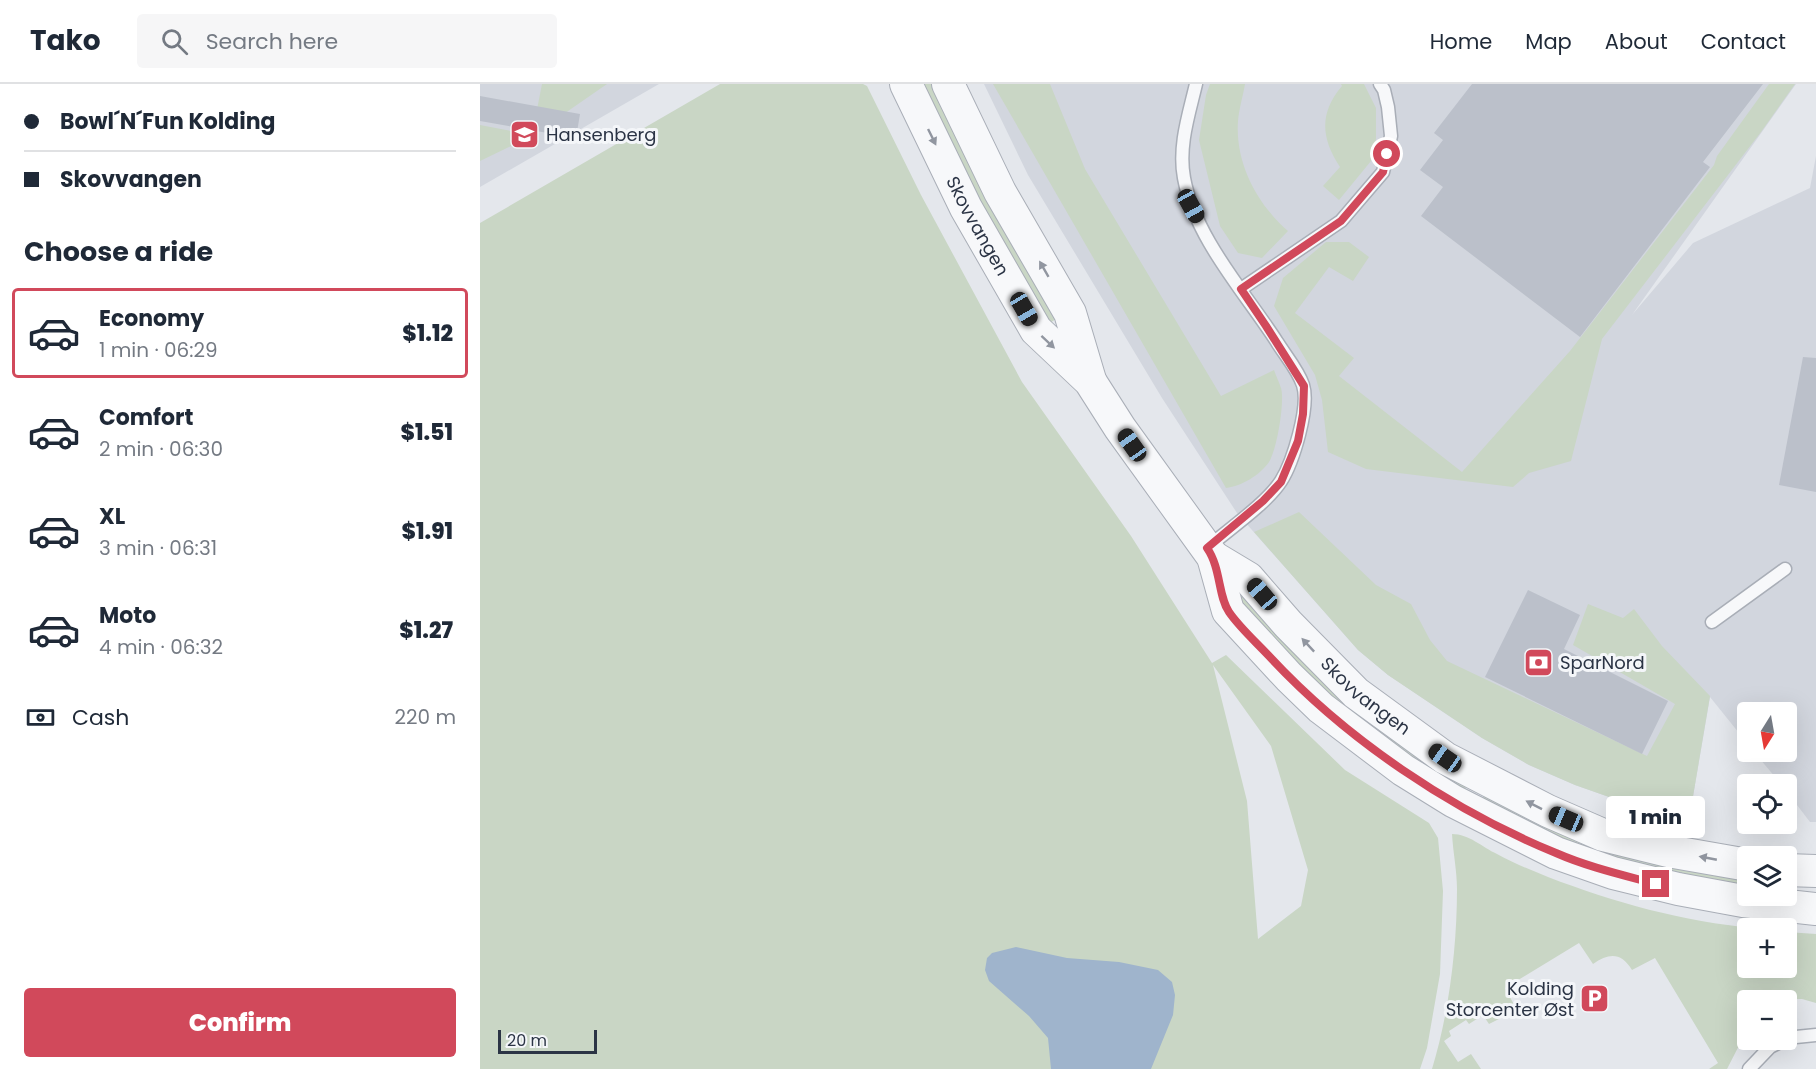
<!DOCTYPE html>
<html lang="en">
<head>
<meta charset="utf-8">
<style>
  :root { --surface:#fff; --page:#f6f6f7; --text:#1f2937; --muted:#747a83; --line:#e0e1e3; --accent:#d1495b }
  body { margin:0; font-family:Poppins,sans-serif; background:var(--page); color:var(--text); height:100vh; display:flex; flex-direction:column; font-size:22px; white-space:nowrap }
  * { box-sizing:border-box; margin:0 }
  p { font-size:20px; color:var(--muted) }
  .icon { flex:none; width:33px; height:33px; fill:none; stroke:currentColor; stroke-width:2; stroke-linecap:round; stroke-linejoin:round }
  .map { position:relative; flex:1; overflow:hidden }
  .details { display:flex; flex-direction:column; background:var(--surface); width:480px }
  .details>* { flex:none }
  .hud { display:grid; align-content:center; height:132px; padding:0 24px; background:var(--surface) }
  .needle { width:39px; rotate:191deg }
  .buttons { position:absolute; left:1257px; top:618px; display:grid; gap:12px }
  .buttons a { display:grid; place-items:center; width:60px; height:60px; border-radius:6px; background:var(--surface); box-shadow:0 6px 24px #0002; font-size:30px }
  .scale { position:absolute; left:18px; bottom:15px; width:99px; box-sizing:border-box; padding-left:6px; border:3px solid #2b3445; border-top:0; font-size:16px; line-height:21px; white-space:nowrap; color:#2b3445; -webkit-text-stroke:4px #f4f6f9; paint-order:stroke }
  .end { position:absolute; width:27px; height:27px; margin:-14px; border:8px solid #d1495b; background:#fff; box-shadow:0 0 0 3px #fff }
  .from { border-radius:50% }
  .bubble { position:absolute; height:42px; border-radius:6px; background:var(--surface); box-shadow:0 6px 24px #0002; font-size:20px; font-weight:800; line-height:42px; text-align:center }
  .car { position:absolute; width:18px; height:36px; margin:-18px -9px; border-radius:8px; box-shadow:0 0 4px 2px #0007; background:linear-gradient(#222 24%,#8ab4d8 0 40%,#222 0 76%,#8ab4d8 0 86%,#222 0) }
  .hud b { display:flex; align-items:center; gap:21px; height:57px; font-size:22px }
  .hud b+b { border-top:2px solid var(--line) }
  .hud i { width:15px; height:15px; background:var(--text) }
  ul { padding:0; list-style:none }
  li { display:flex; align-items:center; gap:18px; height:90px; margin:0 12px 9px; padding:0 12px; border:3px solid transparent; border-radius:6px }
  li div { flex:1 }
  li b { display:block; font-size:22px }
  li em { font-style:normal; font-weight:800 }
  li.current { border-color:var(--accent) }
  li>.icon { width:54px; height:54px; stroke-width:1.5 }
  h2 { padding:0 24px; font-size:27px; line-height:72px }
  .pay { display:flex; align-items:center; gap:15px; height:66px; padding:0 24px; font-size:22px }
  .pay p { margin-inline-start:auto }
  .button { display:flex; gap:12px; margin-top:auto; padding:12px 24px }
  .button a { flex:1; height:69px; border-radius:6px; background:var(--accent); color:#fff; font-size:24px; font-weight:800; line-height:69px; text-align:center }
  header { display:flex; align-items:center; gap:36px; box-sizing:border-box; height:84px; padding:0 30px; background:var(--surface); border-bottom:2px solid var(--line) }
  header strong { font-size:28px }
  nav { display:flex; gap:33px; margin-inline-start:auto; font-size:21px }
  .search { width:420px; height:54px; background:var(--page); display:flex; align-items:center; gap:15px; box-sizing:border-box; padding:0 21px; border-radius:6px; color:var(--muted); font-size:22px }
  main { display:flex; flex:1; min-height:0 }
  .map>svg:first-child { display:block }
  .built { fill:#d2d6de }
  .green { fill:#c9d6c5; fill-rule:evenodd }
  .water { fill:#9fb4cc }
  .building { fill:#bbc0ca }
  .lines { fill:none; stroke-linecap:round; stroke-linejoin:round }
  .service-casing { stroke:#a9aeb7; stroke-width:15 }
  .tertiary-casing { stroke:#a9aeb7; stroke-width:34 }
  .service { stroke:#f7f8fa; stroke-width:12 }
  .tertiary { stroke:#f7f8fa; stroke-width:32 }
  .oneway { fill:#9196a0 }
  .route { stroke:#d1495b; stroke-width:8 }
  .labels { text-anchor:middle; stroke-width:6; stroke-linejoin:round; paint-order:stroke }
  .poi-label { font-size:18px; fill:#2b3445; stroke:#f4f6f9; text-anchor:start }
  .street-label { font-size:18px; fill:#2b3445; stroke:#f4f6f9 }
</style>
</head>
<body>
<header>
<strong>Tako</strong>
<div class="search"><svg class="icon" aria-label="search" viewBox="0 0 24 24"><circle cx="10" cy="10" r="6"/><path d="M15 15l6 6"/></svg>Search here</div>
<nav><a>Home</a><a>Map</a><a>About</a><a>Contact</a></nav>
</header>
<main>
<section class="details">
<div class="hud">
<b><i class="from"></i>Bowl´N´Fun Kolding</b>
<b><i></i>Skovvangen</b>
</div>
<h2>Choose a ride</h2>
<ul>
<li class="current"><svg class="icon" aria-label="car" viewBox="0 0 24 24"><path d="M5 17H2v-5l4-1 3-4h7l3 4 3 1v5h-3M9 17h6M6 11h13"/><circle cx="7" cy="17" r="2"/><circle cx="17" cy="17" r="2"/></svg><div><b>Economy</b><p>1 min · 06:29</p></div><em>$1.12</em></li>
<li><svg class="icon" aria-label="car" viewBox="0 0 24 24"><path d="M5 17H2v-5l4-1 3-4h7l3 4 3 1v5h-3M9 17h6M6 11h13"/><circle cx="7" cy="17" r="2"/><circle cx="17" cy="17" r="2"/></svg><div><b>Comfort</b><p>2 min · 06:30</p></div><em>$1.51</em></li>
<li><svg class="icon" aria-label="car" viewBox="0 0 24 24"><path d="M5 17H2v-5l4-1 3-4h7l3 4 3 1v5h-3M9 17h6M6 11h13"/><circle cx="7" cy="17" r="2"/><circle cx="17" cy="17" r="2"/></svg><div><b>XL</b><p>3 min · 06:31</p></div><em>$1.91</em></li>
<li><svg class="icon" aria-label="car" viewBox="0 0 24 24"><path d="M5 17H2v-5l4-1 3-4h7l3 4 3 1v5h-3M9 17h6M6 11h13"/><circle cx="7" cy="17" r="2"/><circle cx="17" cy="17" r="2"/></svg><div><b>Moto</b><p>4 min · 06:32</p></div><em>$1.27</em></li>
</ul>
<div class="pay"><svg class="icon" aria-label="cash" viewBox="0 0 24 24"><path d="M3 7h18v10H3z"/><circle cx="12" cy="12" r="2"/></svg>Cash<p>220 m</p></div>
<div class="button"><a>Confirm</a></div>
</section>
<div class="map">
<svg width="1336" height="985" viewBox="0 0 1336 985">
  <rect width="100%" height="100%" fill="#e4e7ec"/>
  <g class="built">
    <polygon points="0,0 179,0 0,103"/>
    <polygon points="504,0 1316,0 1152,231 1213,159 1330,104 1336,72 1336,738 1330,738 1307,708 1306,700 1301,700 1274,668 1306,668 1306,628 1268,628 1267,659 1230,613 1209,736 1149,720 1095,701 1049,681 1002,654 908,591 878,566 757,429 682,314 548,91"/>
  </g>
  <g class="green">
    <polygon points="62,0 127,0 52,52 0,77 0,41 52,51"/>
    <path d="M 240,0 L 383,0 L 387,2 L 441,111 L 542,298 L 651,452 L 732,579 L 746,571 L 865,686 L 949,739 L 958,754 L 963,807 L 960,890 L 947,964 L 940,985 L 0,985 L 0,139 ZM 733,581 L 791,662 L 828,786 L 821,822 L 778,855 L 767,717 Z"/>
    <polygon points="437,0 456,0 579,233 570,239 557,228"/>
    <path d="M 513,0 L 570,0 L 605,85 L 741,312 L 794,286 C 796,292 799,298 801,304 C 805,317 797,366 789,378 C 780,391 762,402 746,404 Z"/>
    <path d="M 730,0 L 765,0 C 763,12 759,25 758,37 C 755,79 777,120 808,147 L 782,174 L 758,169 L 740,142 L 719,56 L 726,11 Z"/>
    <path d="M 861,0 L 884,0 L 896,24 L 896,55 L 891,77 L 859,116 L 843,102 L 860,83 C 841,54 839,29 862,2 Z"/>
    <polygon points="1289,0 1315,0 1281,48 1122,255 1091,377 1049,389 1033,403 886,385 848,368 842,316 835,291 794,222 803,194 846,158 869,158 889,173 873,197 849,183 815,229 874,274 859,292 982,388 1090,267 1234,81 1237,72"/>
    <polygon points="819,428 896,501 931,520 950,556 967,577 1167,672 1195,620 1093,561 1108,520 1143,534 1154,525 1182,562 1230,612 1209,736 1149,720 1095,701 1049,681 1002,654 908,591 878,566 774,448"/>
    <polygon points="759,496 994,701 972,708 846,615 748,505"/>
    <polygon points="1012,710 1267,792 1267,809 1138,780 991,718"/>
    <path d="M 972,750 C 989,750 1002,763 1017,770 C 1033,779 1051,786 1068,793 C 1133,818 1204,838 1274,844 L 1268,844 L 1268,884 L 1306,884 L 1307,848 L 1336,850 L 1336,919 L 1322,915 L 1268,916 L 1267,946 L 1247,985 L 1229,985 L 1238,979 L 1175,874 L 1152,886 C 1141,868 1129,869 1113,880 L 1099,859 L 1025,904 L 1037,926 L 1009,940 L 1003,931 L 989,940 L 986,936 L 969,947 L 971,952 L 964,957 L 978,978 L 991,970 L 1001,985 L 952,985 C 969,929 977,864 977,805 C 977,787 973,768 972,750 Z"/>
  </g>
  <polygon class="water" points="536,863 587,874 639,878 678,886 692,898 695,911 693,931 671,985 571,985 568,954 549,932 509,897 505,886 507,874 512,869"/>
  <g class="building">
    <polygon points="992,0 1283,0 1223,78 1230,83 1100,253 941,132 963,103 940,86 963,56 954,49"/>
    <polygon points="0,12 100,30 96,54 0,37"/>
    <polygon points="1323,273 1336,274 1336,408 1299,401"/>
    <polygon points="1048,506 1100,531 1084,565 1188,617 1162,670 1005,593"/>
  </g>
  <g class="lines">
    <defs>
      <g id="service">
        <path d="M 716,0 C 709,30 698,62 704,94 C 715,154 764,207 797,258 C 805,271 818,286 823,301 C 830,323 813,378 801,397 C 786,420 749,445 727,464"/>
        <polyline points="761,205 861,137 903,88 911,52 908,23 904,6 900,0"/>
        <polyline points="1232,538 1305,485"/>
        <polyline points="1306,954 1336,951"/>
        <polyline points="1269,985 1290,963 1304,956"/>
      </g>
      <g id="tertiary">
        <path id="s1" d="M 426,0 L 486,124 L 556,246 L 610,297 L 640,344 L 733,473 L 748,527 L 809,593 L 841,624 L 923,686 L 973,717 L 1076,769 L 1133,789 L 1198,805 L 1263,817 L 1336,825"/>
        <polyline points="468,0 520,108 590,229 610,296"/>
        <path id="s2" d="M 733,473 L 768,494 L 808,540 L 876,609 L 965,674 L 1068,727 L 1123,751 L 1188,767 L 1268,781"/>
        <polyline points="1306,786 1336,787"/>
      </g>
    </defs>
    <use href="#service" class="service-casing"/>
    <use href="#tertiary" class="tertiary-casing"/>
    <use href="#service" class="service"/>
    <use href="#tertiary" class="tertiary"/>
  </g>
  <defs><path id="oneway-solid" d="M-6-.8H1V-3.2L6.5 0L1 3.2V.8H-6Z" transform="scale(1.5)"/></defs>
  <g class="oneway">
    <use href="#oneway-solid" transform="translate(452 53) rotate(64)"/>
    <use href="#oneway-solid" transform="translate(564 185) rotate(-120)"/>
    <use href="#oneway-solid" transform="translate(568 258) rotate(43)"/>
    <use href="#oneway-solid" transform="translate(828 561) rotate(-133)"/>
    <use href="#oneway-solid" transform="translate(1054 721) rotate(-153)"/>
    <use href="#oneway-solid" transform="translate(1228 774) rotate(-169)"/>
  </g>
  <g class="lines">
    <path class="route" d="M 907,70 L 903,88 L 861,137 L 761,205 L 786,242 L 824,302 L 823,330 L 818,357 L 801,398 L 783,417 L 727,464 C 741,484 738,512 749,528 C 760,544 776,558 789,572 C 866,655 971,726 1076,769 C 1108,783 1143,791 1176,800"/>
  </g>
  <defs>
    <symbol id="school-square" viewBox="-11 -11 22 22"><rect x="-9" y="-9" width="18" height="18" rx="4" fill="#d1495b" stroke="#f4f6f9"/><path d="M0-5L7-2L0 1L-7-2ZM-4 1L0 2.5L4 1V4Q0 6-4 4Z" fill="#fff"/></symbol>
    <symbol id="bank-square" viewBox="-11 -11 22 22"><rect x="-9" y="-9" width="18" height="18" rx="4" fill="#d1495b" stroke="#f4f6f9"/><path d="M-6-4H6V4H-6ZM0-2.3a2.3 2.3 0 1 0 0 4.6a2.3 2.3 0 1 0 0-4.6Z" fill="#fff"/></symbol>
    <symbol id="parking-square" viewBox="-11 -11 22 22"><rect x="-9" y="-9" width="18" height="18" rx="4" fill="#d1495b" stroke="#f4f6f9"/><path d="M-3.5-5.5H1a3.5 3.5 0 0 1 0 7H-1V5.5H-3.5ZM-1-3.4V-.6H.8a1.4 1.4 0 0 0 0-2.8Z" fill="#fff"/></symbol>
  </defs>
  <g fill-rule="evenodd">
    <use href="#school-square" x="28" y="34" width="33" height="33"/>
    <use href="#bank-square" x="1042" y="562" width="33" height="33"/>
    <use href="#parking-square" x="1098" y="898" width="33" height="33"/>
  </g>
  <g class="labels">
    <g class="poi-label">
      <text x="66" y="57">Hansenberg</text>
      <text x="1080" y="585">SparNord</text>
      <text x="1094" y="911" text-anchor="end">Kolding<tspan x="1094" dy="21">Storcenter Øst</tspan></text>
    </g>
    <g class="street-label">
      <text dy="6" stroke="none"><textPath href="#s1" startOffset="159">Skovvangen</textPath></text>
      <text dy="6" stroke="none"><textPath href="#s2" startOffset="208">Skovvangen</textPath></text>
    </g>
  </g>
</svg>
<div class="buttons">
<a><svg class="needle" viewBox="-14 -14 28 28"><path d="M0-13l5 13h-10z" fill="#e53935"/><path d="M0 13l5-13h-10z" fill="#747a83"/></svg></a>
<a><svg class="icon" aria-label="locate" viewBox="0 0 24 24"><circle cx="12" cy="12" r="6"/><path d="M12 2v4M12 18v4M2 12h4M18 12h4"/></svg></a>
<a><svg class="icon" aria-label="layers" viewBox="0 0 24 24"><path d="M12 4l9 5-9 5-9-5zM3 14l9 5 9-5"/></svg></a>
<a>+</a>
<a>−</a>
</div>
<div class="scale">20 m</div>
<i class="end from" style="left:907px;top:70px"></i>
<i class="end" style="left:1176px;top:800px"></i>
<div class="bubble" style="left:1126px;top:712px;width:99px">1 min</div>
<i class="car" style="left:711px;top:122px;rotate:151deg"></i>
<i class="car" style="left:544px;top:225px;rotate:150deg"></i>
<i class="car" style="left:652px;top:361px;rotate:325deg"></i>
<i class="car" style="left:782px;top:510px;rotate:319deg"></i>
<i class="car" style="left:965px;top:674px;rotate:305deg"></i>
<i class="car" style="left:1086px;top:735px;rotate:293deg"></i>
</div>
</main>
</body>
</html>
